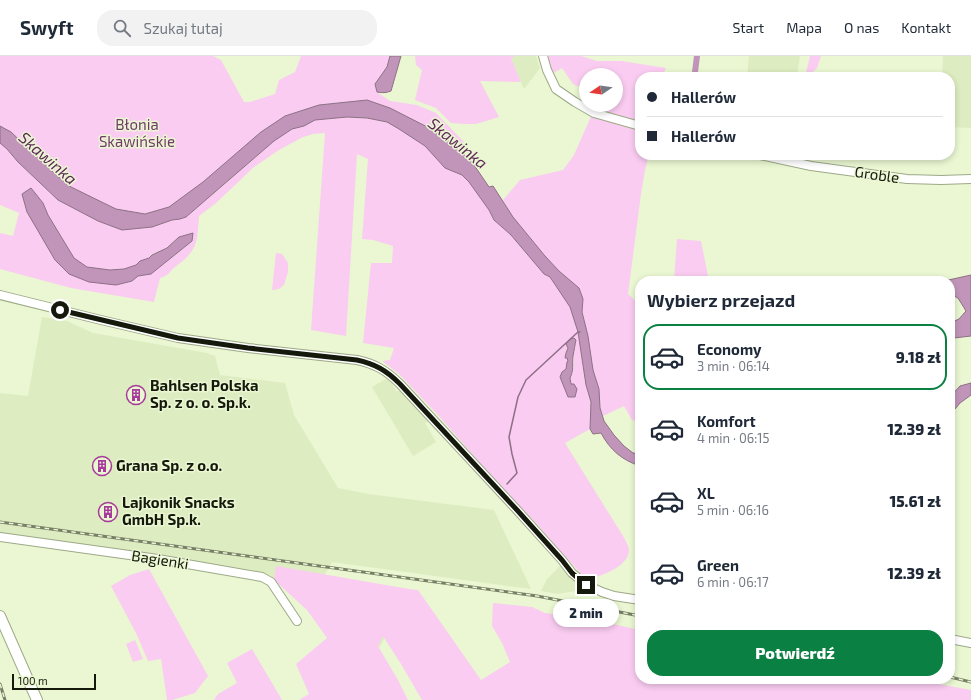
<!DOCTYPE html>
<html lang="pl">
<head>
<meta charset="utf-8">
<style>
  :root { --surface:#fff; --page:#f2f2f3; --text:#1f2937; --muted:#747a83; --line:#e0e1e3; --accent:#0b8043 }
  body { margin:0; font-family:"Exo 2",sans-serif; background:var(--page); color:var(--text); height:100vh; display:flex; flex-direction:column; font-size:15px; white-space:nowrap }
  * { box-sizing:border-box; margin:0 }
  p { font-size:13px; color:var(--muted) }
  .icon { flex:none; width:22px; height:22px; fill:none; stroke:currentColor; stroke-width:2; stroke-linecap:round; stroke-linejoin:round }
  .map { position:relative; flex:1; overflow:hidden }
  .panel { position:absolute; left:635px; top:220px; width:320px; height:408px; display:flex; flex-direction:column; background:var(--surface); border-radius:16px; box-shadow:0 2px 6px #0003 }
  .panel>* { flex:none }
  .top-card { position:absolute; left:635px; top:16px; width:320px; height:88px; border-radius:16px; box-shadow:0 2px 6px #0003; display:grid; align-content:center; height:88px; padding:0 12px; background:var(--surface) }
  .needle { width:26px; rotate:257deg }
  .tools { position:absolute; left:579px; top:12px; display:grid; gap:8px }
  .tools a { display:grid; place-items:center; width:44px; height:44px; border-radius:50%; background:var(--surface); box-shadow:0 2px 6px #0003; font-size:20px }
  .scale { position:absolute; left:12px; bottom:10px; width:84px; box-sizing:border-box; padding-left:4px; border:2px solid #15190c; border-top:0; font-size:11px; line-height:14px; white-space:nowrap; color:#15190c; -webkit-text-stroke:3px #eaf7d2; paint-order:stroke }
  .end { position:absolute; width:18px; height:18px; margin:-9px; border:5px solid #15190c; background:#fff; box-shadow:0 0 0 2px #fff }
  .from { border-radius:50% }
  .bubble { position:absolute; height:28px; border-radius:14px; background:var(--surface); box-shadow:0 2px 6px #0003; font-size:13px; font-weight:800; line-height:28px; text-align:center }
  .top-card b { display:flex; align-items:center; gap:14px; height:38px; font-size:15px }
  .top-card b+b { border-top:1px solid var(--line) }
  .top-card i { width:10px; height:10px; background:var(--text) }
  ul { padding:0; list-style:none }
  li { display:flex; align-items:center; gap:12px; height:66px; margin:0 8px 6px; padding:0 4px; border:2px solid transparent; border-radius:16px }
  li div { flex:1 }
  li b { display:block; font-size:15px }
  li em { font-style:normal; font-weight:800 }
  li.on { border-color:var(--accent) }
  li>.icon { width:36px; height:36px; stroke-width:1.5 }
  h2 { padding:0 12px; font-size:18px; line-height:48px }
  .action { display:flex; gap:8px; margin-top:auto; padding:8px 12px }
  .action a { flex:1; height:46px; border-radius:16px; background:var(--accent); color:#fff; font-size:16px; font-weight:800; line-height:46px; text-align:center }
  header { display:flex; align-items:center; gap:24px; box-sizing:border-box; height:56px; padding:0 20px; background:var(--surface); border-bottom:1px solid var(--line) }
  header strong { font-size:19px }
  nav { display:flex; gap:22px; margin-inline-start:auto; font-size:14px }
  .search { width:280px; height:36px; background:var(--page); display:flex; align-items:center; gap:10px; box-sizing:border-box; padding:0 14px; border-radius:16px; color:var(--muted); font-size:15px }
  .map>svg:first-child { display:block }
  .built { fill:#deecc1 }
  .green { fill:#faccf1; fill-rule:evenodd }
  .water { fill:#c195b9; stroke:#8d7085 }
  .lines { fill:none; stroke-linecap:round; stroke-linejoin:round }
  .stream { stroke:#8d7085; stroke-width:1.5 }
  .canal { stroke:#c195b9; stroke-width:6 }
  .minor-casing { stroke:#9da987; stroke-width:10 }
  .major-casing { stroke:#9da987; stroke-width:12 }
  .minor { stroke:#fff; stroke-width:8 }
  .major { stroke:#fff; stroke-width:10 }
  .rail-casing { stroke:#777f67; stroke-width:3 }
  .rail { stroke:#eaf7d2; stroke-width:1.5; stroke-dasharray:4.5; stroke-linecap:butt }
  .route { stroke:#15190c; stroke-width:5 }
  .labels { text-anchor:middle; stroke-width:3; stroke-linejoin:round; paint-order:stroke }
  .park-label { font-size:15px; fill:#713a69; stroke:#eaf7d2 }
  .street-label { font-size:15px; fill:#15190c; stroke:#eaf7d2 }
  .poi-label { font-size:15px; font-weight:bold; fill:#15190c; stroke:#eaf7d2; text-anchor:start }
  .water-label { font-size:16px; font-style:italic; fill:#5e2857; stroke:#eaf7d2 }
</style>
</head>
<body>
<header>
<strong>Swyft</strong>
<div class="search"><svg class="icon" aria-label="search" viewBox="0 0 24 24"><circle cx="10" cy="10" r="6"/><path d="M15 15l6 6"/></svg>Szukaj tutaj</div>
<nav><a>Start</a><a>Mapa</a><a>O nas</a><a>Kontakt</a></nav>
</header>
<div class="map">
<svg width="971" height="644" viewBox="0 0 971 644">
  <rect width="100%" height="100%" fill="#eaf7d2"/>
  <g class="built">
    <polygon points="516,0 536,0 540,12 524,33 511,2"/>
    <polygon points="749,0 800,0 797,21 747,21"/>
    <polygon points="943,0 971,0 971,72 950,71 950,21 942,21"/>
    <polygon points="42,261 67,265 93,277 207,297 215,300 220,319 285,327 294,359 338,432 368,438 494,454 531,533 332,506 323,521 389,574 368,612 341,576 270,519 143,497 0,479 0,337 28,340"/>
    <polygon points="389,321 396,335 403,335 430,364 425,367 436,386 413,400 372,331"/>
    <polygon points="561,509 581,531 575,535 558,538 541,535 547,523"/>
  </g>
  <g class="green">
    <polygon points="0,0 213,0 221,4 244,46 250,46 275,38 279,24 295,16 301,0 390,0 387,11 375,28 377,36 390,45 417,49 436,57 464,86 457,92 443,79 390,52 367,44 319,49 285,60 261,76 203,126 169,151 145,158 116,153 71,131 55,118 11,76 0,70"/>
    <polygon points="415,0 516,0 511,2 521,26 480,25 499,61 476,68 465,68 451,67 436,52 415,44 422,14 416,9"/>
    <polygon points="545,0 581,0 597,5 621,5 666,12 662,21 640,21 640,68 594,54 595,49 616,49 616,19 586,19 586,34 573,28 562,12 552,18"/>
    <polygon points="810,0 821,0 817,12 807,21 805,21"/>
    <polygon points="592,58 619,69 640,74 640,99 649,99 645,114 641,138 628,238 640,249 640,366 632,364 624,350 603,360 600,352 599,333 593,314 588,280 582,256 583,243 579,232 559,215 545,200 513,161 503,144 520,124 563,114 574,99"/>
    <path d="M 347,61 L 367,62 L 387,66 L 399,73 L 425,90 L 445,112 L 462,119 L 469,126 L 489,154 L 494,164 L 511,179 L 544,218 L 550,221 L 570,251 L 578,276 L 586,329 L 591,346 L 590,373 L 565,387 L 623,480 C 625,484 629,490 629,494 C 629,511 600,520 587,524 L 548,482 L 538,469 L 504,434 L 436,357 L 399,318 L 382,305 L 390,304 L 394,292 L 363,287 L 371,207 L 392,207 L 393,190 L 373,184 L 362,183 L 368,103 L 357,98 L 346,280 L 311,274 L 325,77 L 313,78 L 303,81 L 279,94 L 254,111 L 215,148 L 199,160 C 197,187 198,194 175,211 C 168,217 170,219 160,222 L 154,246 L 71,232 L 0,213 L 0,177 L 13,180 L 19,157 L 0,149 L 0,87 L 7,93 L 18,106 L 58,144 L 98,165 L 122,174 L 151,171 L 172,164 L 180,163 L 186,161 L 274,85 L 292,73 L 304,70 L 315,64 ZM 31,132 L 43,147 L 48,159 L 74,202 L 86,211 L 110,214 L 124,213 L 136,209 L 140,205 L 149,202 L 152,198 L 167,192 L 179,181 L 192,177 L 192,185 L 151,218 L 138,220 L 132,225 L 55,204 ZM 576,284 L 574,297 L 573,316 L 570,322 L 571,328 L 563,329 L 560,321 L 562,316 L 566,313 L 567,306 L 568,305 L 567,302 L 565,302 L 566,294 L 568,292 L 567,290 Z"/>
    <polygon points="677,183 701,185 709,225 674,225"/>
    <polygon points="276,197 282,198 288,207 288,216 284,229 279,233 272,234"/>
    <polygon points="276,510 409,533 418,534 481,624 510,606 502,587 492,570 493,547 532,551 545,557 594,564 640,574 640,623 912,623 971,634 971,644 422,644 401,608 383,580 378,590 398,624 408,644 299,644 309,638 296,608 327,582 307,554 274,524"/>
    <polygon points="149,513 208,620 195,637 172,644 167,644 161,603 148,605 136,577 111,530 130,519"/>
    <polygon points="135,584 143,603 133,606 126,588"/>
    <polygon points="252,593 282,644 214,644 218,638 237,627 227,607"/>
  </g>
  <g class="water">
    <path d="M 390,0 L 401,0 L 391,35 C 386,37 382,37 377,36 L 375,28 L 387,11 Z"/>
    <path d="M 367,44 L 390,52 L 443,79 L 472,106 L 489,131 L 493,130 L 513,161 L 545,200 L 559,215 L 579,232 L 583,243 L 582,256 L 588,280 L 593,314 L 599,333 L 600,352 L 604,365 L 614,379 L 624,390 L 633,397 L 640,398 L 640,410 C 622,404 610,394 601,377 L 593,378 L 590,373 L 591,346 L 586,329 L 578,276 L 570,251 L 550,221 L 544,218 L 511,179 L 494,164 L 489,154 L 469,126 L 462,119 L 445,112 L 425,90 L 399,73 L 387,66 L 367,62 L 347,61 L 315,64 L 304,70 L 292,73 L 274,85 L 186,161 L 180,163 L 172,164 L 152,171 L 122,174 L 98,165 L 58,144 L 18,106 L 7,93 L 0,87 L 0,70 L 11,76 L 55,118 L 71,131 L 116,153 L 145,158 L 169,151 L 203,126 L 261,76 L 285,60 L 319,49 Z"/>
    <polygon points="31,132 43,147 48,159 74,202 87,211 110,214 124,213 136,209 140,205 149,202 152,199 167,192 179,181 193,177 192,185 151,218 138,220 132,225 116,229 89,226 69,218 55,204 27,156 22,138"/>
    <polygon points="971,219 971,280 954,282 950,284 950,267 959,263 966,255 958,242 950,238 950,225 944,225"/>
    <path d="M 574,282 L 576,284 C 575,289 574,294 573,300 C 572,309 574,314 570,322 L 571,328 L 574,328 L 577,333 L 575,341 L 568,341 L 560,321 L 562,316 L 566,313 L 567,306 L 568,305 L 567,302 L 565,302 L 566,297 L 568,292 L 566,288 L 570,283 Z"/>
    <polygon points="971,327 971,339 960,347 950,359 950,341 960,330"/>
  </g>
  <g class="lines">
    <polyline class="stream" points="507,428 517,417 512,398 509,381 518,341 526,324 578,276 580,276"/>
    <polyline class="canal" points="695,16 697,0"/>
    <defs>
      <g id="minor">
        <polyline points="543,0 547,14 556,33 575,46 594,57 640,70"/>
        <polyline points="760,99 811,110 907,123 941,124 971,123"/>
        <path d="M 0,239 L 101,264 L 178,282 L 248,292 L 357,304 C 375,308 386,314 400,328 L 517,454 L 562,504 L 572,517 L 587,529 L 602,536 L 614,540 L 640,544"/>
        <polyline points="0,481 158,503 262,521 271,526 297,565"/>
        <polyline points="950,583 971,587"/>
      </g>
      <polyline id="major" points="0,560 37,644"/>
    </defs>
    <use href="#minor" class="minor-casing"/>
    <use href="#major" class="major-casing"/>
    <use href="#minor" class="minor"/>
    <use href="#major" class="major"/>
    <defs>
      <g id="rail">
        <polyline points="0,466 537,540 640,560"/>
        <polyline points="950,621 971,626"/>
        <polyline points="0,628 5,644"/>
      </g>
    </defs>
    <use href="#rail" class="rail-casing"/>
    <use href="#rail" class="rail"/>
  </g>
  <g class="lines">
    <path class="route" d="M 60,254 L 178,282 L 248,292 L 357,304 C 375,308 386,314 400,328 L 517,454 L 562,504 L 572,517 L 586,529"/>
  </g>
  <defs>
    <symbol id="building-ring" viewBox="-11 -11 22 22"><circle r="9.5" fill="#eaf7d2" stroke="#a73b9b" stroke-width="1.5"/><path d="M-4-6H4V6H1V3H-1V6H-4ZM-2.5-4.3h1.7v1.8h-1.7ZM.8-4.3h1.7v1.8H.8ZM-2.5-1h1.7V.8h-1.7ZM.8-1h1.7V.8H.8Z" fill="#a73b9b"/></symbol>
  </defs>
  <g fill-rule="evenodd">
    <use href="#building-ring" x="125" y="328" width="22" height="22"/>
    <use href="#building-ring" x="91" y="399" width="22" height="22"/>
    <use href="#building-ring" x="97" y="445" width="22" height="22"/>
  </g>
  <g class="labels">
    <g class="park-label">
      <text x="137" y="74">Błonia<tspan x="137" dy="17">Skawińskie</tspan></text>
    </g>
    <g class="street-label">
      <text transform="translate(877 119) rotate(8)" y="5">Groble</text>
      <text transform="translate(160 504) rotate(9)" y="5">Bagienki</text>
    </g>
    <g class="poi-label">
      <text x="150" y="335">Bahlsen Polska<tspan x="150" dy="17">Sp. z o. o. Sp.k.</tspan></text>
      <text x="116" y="415">Grana Sp. z o.o.</text>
      <text x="122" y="452">Lajkonik Snacks<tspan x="122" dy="17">GmbH Sp.k.</tspan></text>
    </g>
    <g class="water-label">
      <text transform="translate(458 87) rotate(39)" y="6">Skawinka</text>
      <text transform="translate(48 102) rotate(41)" y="6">Skawinka</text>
    </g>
  </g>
</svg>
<div class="tools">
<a><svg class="needle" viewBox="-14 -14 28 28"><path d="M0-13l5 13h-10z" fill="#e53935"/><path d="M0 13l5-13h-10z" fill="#747a83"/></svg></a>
</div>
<div class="scale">100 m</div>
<i class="end from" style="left:60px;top:254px"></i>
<i class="end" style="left:586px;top:529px"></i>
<div class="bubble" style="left:553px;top:543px;width:66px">2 min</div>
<div class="top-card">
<b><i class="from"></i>Hallerów</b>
<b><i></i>Hallerów</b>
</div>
<section class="panel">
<h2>Wybierz przejazd</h2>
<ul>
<li class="on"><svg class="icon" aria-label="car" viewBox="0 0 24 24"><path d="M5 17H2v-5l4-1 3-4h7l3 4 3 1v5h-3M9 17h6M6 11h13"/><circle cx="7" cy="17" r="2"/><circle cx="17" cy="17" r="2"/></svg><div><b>Economy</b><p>3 min · 06:14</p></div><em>9.18 zł</em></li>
<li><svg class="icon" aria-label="car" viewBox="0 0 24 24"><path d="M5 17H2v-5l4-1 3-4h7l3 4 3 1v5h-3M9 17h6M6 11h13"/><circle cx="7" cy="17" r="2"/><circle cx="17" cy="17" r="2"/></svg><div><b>Komfort</b><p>4 min · 06:15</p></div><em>12.39 zł</em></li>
<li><svg class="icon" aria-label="car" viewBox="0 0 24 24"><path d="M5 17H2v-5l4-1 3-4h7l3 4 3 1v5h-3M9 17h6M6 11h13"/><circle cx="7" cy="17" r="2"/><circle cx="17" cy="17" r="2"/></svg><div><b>XL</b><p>5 min · 06:16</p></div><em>15.61 zł</em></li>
<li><svg class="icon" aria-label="car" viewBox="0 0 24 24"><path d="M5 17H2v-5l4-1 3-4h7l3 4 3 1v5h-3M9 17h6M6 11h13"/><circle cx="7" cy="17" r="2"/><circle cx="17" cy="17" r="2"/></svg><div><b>Green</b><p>6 min · 06:17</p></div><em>12.39 zł</em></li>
</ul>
<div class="action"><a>Potwierdź</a></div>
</section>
</div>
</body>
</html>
